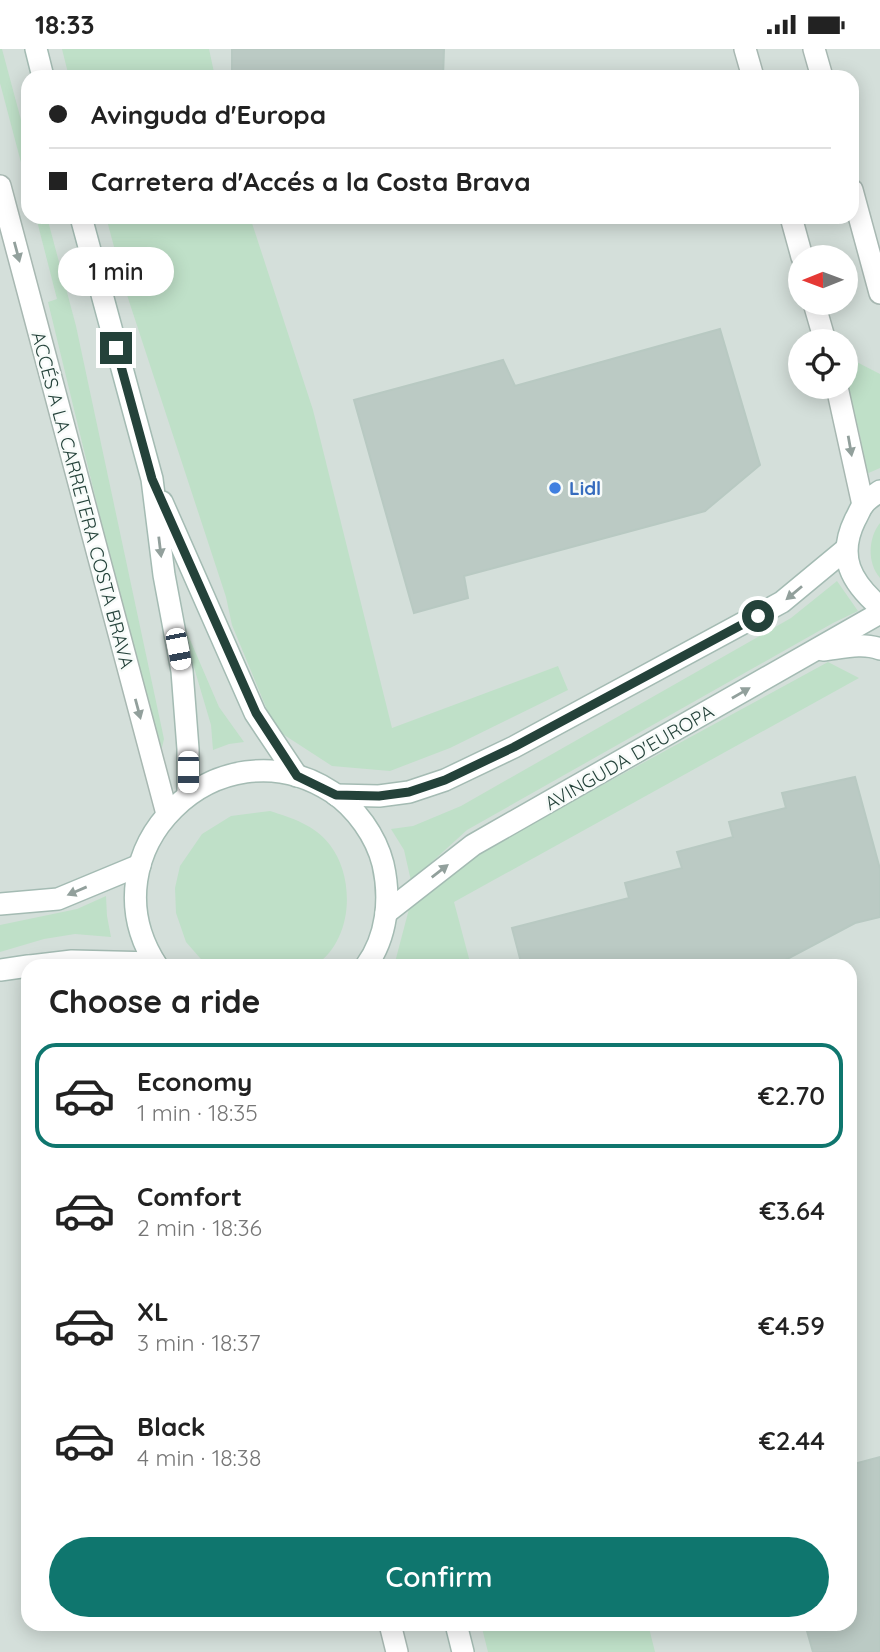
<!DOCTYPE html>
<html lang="en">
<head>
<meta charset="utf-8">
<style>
  :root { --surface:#fff; --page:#f2f2f2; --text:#222; --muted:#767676; --line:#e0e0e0; --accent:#0f766e }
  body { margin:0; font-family:Quicksand,sans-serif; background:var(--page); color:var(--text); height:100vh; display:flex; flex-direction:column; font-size:26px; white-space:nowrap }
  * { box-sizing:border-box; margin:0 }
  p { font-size:23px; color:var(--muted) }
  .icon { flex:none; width:38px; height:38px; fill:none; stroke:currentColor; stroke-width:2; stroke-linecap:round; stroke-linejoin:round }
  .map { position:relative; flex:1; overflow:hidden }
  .drawer { position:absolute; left:21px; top:910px; width:836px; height:672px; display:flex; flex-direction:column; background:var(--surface); border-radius:21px; box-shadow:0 4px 18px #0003 }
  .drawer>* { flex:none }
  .hud { position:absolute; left:21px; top:21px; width:838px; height:154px; border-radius:21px; box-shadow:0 4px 18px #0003; display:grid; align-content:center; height:154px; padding:0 28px; background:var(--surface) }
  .needle { width:46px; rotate:269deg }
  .fabs { position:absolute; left:788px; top:196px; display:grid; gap:14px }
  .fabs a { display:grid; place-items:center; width:70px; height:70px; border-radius:50%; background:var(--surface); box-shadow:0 4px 18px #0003; font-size:35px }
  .end { position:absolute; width:32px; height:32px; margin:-16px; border:9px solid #24423a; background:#fff; box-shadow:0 0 0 4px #fff }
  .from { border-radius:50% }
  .bubble { position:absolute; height:49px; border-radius:24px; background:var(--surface); box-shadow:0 4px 18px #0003; font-size:23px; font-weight:600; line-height:49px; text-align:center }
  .car { position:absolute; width:21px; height:42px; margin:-21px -10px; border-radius:9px; box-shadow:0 0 5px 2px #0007; background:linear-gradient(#fff 24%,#345 0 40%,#fff 0 76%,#345 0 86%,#fff 0) }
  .hud b { display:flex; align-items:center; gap:24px; height:66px; font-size:26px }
  .hud b+b { border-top:2px solid var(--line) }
  .hud i { width:18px; height:18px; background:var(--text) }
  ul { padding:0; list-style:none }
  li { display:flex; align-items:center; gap:21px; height:105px; margin:0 14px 10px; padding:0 14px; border:4px solid transparent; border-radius:21px }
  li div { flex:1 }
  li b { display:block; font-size:26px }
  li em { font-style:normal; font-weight:600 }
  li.current { border-color:var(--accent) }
  li>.icon { width:63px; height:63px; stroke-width:1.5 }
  h2 { padding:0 28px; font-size:32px; line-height:84px }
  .button { display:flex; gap:14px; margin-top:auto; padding:14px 28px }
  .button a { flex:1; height:80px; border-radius:42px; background:var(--accent); color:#fff; font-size:28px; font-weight:600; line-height:80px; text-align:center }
  .status { display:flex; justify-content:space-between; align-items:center; height:49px; padding:0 35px; background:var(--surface); direction:ltr }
  .status svg { height:19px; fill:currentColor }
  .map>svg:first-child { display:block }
  .built { fill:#d4dfda; fill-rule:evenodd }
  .green { fill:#bfe0c8 }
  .building { fill:#bbcac4; stroke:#b8c9c2; stroke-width:2 }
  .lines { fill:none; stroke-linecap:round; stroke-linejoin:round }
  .street-casing { stroke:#a8b8b2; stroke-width:24 }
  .secondary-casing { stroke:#a4bbb3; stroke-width:24 }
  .street { stroke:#fff; stroke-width:21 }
  .secondary { stroke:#fff; stroke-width:21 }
  .oneway { fill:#92a09c }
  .route { stroke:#24423a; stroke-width:9 }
  .shop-dot { fill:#3f7fe0; stroke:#f7fbf9; stroke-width:2.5 }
  .labels { text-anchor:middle; stroke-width:5; stroke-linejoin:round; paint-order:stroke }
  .shop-label { font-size:19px; font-weight:bold; fill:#366cbe; stroke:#f7fbf9; text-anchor:start }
  .street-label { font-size:19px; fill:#24423a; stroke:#f7fbf9 }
</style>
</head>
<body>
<div class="status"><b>18:33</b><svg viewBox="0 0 49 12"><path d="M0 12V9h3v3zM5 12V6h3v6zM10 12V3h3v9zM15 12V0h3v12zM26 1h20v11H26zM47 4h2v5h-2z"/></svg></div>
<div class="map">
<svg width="880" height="1603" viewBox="0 0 880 1603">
  <rect width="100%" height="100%" fill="#e6efeb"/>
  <path class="built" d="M 0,0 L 880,0 L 880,1603 L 0,1603 ZM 28,28 L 852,28 L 852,168 L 28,168 ZM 800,208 L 845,208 L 845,254 L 800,254 ZM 800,292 L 845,292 L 845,338 L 800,338 ZM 28,917 L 850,917 L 850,1575 L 28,1575 Z"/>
  <g class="green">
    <polygon points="0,0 2,0 28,97 28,140 0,34"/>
    <polygon points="62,0 209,0 215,28 69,28"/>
    <polygon points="36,168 47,168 76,277 164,690 159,711 48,253 57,250"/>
    <polygon points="106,168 250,168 313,361 392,679 558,617 568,641 450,699 390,722 332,717 275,680 232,576 226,548 127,246"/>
    <polygon points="845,307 880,325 880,419 864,426 860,386 845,332"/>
    <path d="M 880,474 L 880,529 C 867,514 868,489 880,474 Z"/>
    <polygon points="837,532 858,562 833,574 467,781 411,832 404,801 391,780 413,777 461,757 791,569"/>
    <polygon points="188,586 219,658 244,693 229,695 213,701 211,676 185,588"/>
    <polygon points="828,613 859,629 454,853 471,917 394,917 409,860 427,841 485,800"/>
    <path d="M 270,762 C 292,769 315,776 330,796 C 356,830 353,893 314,917 L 207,917 L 186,893 L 176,864 L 175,839 L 180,817 L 202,785 L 231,767 Z"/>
    <polygon points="106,847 107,867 111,888 75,885 44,890 0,903 0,876 77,860"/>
    <polygon points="481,1575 648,1575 655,1603 488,1603"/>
  </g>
  <g class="building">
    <polygon points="232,0 444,0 443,28 232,28"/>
    <polygon points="720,280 760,416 705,462 464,527 468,549 414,564 354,351 503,311 515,337"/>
    <polygon points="855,728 880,820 880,868 855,874 774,917 522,917 512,879 629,849 625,834 682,819 677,803 733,788 729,773 786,759 782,744"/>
    <polygon points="880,1408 880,1603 813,1603 805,1575 850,1575 850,1416"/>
  </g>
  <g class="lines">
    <defs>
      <g id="street">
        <polyline points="745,0 753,28"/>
        <polyline points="814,0 822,28"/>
        <polyline points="0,137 167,765"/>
        <polyline points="852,141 880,244"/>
        <polyline points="791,168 802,208"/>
        <polyline points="814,254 825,292"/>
        <polyline points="837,338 863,456"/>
        <polyline points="390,1575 397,1603"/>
      </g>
      <g id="secondary">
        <polyline points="36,0 43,28"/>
        <polyline points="81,168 152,430 164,526 182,622 188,700 188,746"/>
        <path d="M 880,442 C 875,446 867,450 863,456 C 860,460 858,466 855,471 C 837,508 851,533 880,558"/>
        <polyline points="162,453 255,664 297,727"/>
        <path d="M 823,601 C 841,599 863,593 880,600"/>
        <polyline points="336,746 379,747 409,743 445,731 514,698 782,553 846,500"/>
        <polyline points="0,855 58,850 140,816"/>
        <polyline points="386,864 473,796 880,564"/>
        <polyline points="30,917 72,912 155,914"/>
        <path d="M 157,917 C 82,803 218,669 332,743 C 356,759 376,787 383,815 C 391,850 387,888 366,917"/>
        <polyline points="0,921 28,917"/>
        <polyline points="456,1575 463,1603"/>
      </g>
    </defs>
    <use href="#street" class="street-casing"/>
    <use href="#secondary" class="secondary-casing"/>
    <use href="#street" class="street"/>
    <use href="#secondary" class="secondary"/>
  </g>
  <defs><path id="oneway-solid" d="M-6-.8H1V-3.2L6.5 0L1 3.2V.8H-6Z" transform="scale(1.75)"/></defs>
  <g class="oneway">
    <use href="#oneway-solid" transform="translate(17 203) rotate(75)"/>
    <use href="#oneway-solid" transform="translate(850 397) rotate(80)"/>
    <use href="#oneway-solid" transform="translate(160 498) rotate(83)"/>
    <use href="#oneway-solid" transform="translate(794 544) rotate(140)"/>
    <use href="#oneway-solid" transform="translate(741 644) rotate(-30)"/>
    <use href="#oneway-solid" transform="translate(138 660) rotate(75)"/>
    <use href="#oneway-solid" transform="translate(440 822) rotate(-38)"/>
    <use href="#oneway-solid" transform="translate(77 842) rotate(157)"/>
  </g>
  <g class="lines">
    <polyline class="route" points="116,299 152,430 256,664 297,727 336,746 379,747 409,743 445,731 514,698 758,567"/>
  </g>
  <circle class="shop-dot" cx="555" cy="439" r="7"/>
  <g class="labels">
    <g class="shop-label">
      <text x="569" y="446">Lidl</text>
    </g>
    <g class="street-label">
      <text transform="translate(83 451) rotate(75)" y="7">ACCÉS A LA CARRETERA COSTA BRAVA</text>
      <text transform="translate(629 708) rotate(-30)" y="7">AVINGUDA D'EUROPA</text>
    </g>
  </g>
</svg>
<div class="fabs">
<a><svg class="needle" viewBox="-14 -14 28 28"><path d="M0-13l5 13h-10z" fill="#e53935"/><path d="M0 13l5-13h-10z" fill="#767676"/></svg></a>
<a><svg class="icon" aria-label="locate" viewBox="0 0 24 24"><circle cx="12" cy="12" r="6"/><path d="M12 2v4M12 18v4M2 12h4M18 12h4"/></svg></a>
</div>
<i class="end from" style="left:758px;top:567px"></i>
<i class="end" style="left:116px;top:299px"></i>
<div class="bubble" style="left:58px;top:198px;width:116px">1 min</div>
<i class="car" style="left:178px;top:600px;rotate:169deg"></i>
<i class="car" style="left:188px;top:723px;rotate:180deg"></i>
<div class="hud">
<b><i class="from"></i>Avinguda d'Europa</b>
<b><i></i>Carretera d'Accés a la Costa Brava</b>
</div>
<section class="drawer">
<h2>Choose a ride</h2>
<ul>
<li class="current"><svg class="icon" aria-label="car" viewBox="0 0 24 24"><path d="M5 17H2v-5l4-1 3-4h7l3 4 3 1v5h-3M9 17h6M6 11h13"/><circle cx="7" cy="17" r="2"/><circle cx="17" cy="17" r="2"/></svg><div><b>Economy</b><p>1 min · 18:35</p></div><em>€2.70</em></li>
<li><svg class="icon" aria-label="car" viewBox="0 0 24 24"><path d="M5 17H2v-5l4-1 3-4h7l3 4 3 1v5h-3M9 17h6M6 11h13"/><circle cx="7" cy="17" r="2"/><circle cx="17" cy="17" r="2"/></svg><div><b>Comfort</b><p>2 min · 18:36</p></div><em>€3.64</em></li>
<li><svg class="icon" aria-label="car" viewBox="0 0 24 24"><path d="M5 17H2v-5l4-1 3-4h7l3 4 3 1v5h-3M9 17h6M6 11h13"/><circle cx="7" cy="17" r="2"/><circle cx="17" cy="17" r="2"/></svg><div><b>XL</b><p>3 min · 18:37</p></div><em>€4.59</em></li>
<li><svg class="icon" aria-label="car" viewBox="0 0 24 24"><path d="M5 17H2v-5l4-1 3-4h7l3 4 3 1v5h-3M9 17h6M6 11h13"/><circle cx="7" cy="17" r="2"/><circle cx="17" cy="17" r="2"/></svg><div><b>Black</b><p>4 min · 18:38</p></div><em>€2.44</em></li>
</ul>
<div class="button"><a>Confirm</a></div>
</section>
</div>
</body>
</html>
